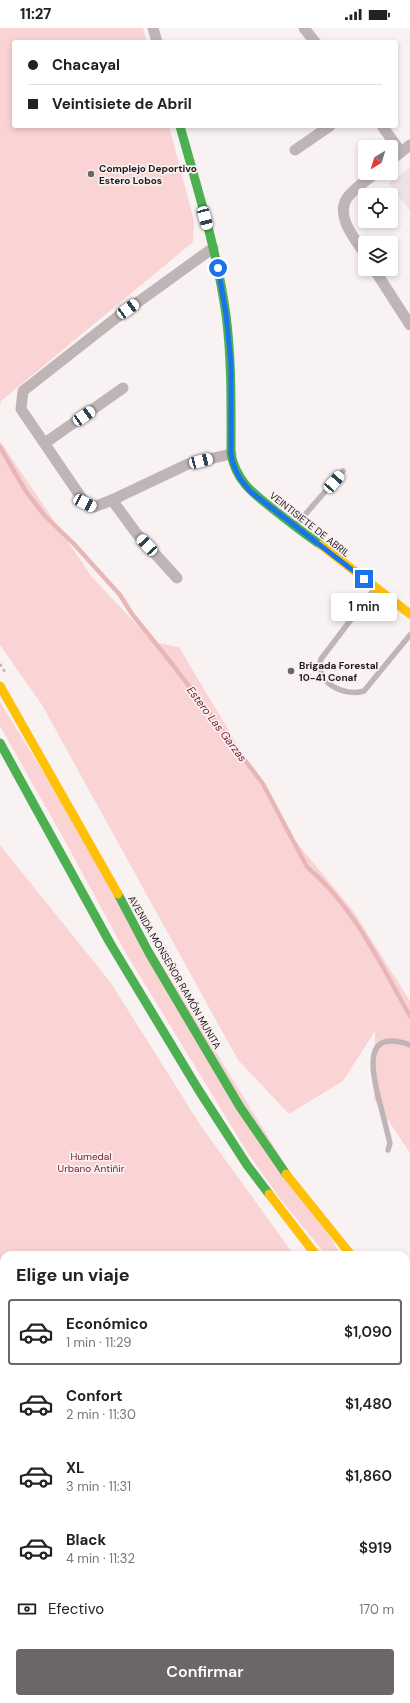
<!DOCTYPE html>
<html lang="es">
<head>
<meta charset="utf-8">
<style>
  :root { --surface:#fff; --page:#f2f2f2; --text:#222; --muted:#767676; --line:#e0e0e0; --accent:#6b6767 }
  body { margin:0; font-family:"DM Sans",sans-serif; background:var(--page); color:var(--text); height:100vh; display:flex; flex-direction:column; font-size:15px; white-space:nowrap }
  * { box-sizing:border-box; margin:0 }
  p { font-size:13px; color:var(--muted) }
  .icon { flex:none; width:22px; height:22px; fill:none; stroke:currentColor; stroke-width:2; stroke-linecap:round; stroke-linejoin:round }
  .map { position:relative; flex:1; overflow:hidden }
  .panel { position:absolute; left:0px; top:1223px; width:410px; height:452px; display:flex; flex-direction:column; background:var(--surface); border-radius:12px 12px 0 0; box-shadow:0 2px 6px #0003 }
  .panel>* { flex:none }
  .banner { position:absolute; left:12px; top:12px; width:386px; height:88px; border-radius:4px; box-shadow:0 2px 6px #0003; display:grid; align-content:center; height:88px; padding:0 16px; background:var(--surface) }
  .needle { width:26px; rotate:218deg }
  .controls { position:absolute; left:358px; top:112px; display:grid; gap:8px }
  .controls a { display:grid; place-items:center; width:40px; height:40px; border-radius:4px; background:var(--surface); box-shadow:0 2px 6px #0003; font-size:20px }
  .end { position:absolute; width:18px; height:18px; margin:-9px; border:5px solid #1a73e8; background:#fff; box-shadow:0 0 0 2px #fff }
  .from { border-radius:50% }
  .bubble { position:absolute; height:28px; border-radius:4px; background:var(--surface); box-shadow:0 2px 6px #0003; font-size:13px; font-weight:600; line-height:28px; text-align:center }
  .car { position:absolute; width:12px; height:24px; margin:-12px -6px; border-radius:5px; box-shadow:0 0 3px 1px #0007; background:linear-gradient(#fff 24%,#345 0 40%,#fff 0 76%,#345 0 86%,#fff 0) }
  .banner b { display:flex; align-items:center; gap:14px; height:38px; font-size:15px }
  .banner b+b { border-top:1px solid var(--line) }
  .banner i { width:10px; height:10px; background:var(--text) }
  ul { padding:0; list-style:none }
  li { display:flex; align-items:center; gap:12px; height:66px; margin:0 8px 6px; padding:0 8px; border:2px solid transparent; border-radius:4px }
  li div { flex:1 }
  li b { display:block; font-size:15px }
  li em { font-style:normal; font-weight:600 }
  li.active { border-color:var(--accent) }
  li>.icon { width:36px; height:36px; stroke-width:1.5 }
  h2 { padding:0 16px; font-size:18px; line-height:48px }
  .pay { display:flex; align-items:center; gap:10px; height:44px; padding:0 16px; font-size:15px }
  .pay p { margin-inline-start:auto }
  .action { display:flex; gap:8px; margin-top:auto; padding:8px 16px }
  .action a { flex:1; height:46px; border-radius:4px; background:var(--accent); color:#fff; font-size:16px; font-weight:600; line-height:46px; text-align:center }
  .status { display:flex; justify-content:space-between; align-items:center; height:28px; padding:0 20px; background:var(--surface); direction:ltr }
  .status svg { height:11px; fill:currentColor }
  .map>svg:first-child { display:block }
  .built { fill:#eee2e2 }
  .green { fill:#fad4d5 }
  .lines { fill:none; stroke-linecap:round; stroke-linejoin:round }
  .stream { stroke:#e9b6b8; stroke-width:4.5 }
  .path { stroke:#bab2b3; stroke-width:2.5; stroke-dasharray:3 3; stroke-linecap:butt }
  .lane { stroke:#c0b5b6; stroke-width:5.5 }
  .street { stroke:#c0b5b6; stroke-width:11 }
  .fast { stroke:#4caf50; stroke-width:9 }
  .slow { stroke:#ffc107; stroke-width:9 }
  .route { stroke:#1a73e8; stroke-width:5 }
  .poi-dot { fill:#6b6767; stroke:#faf0f1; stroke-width:1.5 }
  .labels { text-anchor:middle; stroke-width:3.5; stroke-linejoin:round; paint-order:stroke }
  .poi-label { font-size:10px; font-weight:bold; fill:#1f1c1c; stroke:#faf0f1; text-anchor:start }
  .street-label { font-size:10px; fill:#1f1c1c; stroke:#faf0f1 }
  .park-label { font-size:10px; fill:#73212c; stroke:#faf0f1 }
  .water-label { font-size:11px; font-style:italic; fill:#782630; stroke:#faf0f1 }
</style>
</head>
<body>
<div class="status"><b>11:27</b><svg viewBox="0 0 49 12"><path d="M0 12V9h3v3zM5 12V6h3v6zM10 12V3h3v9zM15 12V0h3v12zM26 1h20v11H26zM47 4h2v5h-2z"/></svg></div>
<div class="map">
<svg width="410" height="1675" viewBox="0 0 410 1675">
  <rect width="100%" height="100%" fill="#f8f2f3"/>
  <polygon class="built" points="410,140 410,183 389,155"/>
  <g class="green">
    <polygon points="0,0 143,0 147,14 14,14 14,98 169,98 194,193 193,214 1,373 0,379"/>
    <polygon points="0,413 92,549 153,614 179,619 293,810 354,884 410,973 410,1125 374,1071 375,1003 343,1053 289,1086 238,1032 42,677 0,617"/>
    <polygon points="0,674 341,1227 326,1227 282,1173 249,1127 124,922 66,815 0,698"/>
    <polygon points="0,817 111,955 201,1098 294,1227 4,1227 4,1671 406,1671 406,1392 410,1400 410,1675 0,1675"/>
  </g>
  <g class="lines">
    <path class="stream" d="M 0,419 L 25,462 L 44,487 L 74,516 L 120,567 L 132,586 L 173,637 L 263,756 L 307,839 C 353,877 381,937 410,988"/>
    <polyline class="path" points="0,636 5,644"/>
    <g class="lane">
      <polyline points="296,497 343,443"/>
      <path d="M 375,560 L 321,631 C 315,655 344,669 364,663 L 410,607"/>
      <path d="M 388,1122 L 390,1115 C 386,1100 383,1086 379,1072 C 372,1042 362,1000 410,1017"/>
    </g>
    <g class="street">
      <polyline points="153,0 157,14"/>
      <polyline points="304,0 315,14"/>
      <polyline points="382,98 401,124"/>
      <polyline points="295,122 330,98"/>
      <polyline points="391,132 410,117"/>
      <path d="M 365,226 C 355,211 335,188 347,170 C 354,160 367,152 376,145"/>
      <polyline points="374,241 410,297"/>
      <polyline points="45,415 123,360"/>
      <polyline points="112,472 188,436 231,426"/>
      <polyline points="177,550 137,506 112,472 94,479 85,475 21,381 23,363 116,290 213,220"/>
    </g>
    <g class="fast">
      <path d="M 180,98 C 197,160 217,222 226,287 C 232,333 231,380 231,426 C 237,456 256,467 278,485 C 292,496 306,507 321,517"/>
      <polyline points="0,715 110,915 198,1061 247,1137 269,1166"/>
      <polyline points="118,866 149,925 240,1079 286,1146"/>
      <polyline points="406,1297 410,1302"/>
      <polyline points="406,1345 410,1351"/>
    </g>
    <g class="slow">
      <polyline points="321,517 410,586"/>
      <polyline points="0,658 118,866"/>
      <polyline points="286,1146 351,1227"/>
      <polyline points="269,1166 316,1227"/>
    </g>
  </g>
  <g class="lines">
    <path class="route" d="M 218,240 L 226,286 L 231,336 L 231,426 C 234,443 240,452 251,464 L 364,551"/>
  </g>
  <g class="poi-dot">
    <circle cx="91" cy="146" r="4"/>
    <circle cx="291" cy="643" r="4"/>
  </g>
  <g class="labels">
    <g class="poi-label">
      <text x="99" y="144">Complejo Deportivo<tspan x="99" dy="12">Estero Lobos</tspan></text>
      <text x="299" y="641">Brigada Forestal<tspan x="299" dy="12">10-41 Conaf</tspan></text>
    </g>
    <g class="street-label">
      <text transform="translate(310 496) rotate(38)" y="4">VEINTISIETE DE ABRIL</text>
      <text transform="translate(175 944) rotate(60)" y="4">AVENIDA MONSEÑOR RAMÓN MUNITA</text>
    </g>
    <g class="park-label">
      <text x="91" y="1132">Humedal<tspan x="91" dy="12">Urbano Antiñir</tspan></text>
    </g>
    <g class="water-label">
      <text transform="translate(217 696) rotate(53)" y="4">Estero Las Garzas</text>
    </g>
  </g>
</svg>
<div class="controls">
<a><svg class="needle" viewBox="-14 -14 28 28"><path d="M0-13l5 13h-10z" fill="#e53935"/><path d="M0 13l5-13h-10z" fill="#767676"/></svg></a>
<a><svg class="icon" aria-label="locate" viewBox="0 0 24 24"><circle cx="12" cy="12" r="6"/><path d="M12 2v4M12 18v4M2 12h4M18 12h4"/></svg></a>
<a><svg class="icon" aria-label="layers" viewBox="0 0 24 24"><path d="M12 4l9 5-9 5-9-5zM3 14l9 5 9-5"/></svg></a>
</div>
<i class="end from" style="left:218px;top:240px"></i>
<i class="end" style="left:364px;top:551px"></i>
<div class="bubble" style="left:331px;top:565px;width:66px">1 min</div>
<i class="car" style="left:205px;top:190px;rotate:165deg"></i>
<i class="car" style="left:128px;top:281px;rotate:54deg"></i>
<i class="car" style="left:84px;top:388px;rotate:55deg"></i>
<i class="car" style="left:201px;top:433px;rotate:75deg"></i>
<i class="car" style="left:334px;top:454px;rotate:41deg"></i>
<i class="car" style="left:85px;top:475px;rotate:117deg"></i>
<i class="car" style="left:147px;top:517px;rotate:317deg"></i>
<div class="banner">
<b><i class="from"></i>Chacayal</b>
<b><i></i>Veintisiete de Abril</b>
</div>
<section class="panel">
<h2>Elige un viaje</h2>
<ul>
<li class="active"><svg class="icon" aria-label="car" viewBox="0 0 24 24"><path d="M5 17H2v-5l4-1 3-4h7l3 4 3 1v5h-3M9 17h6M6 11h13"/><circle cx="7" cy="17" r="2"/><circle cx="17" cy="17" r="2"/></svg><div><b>Económico</b><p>1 min · 11:29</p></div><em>$1,090</em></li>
<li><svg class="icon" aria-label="car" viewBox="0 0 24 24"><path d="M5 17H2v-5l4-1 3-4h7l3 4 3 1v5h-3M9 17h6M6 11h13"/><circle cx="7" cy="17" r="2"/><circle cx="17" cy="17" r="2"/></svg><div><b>Confort</b><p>2 min · 11:30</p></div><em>$1,480</em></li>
<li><svg class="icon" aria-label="car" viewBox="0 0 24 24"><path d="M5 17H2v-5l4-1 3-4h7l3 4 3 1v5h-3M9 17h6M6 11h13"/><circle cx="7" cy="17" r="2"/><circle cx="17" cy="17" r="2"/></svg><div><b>XL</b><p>3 min · 11:31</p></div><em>$1,860</em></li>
<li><svg class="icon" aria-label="car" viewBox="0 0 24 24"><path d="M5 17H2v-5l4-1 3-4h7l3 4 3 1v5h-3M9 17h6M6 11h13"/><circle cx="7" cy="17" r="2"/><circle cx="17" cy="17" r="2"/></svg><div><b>Black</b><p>4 min · 11:32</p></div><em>$919</em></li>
</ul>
<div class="pay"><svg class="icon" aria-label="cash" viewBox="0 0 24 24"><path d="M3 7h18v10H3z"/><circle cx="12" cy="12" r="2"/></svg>Efectivo<p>170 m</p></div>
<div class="action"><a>Confirmar</a></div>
</section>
</div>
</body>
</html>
